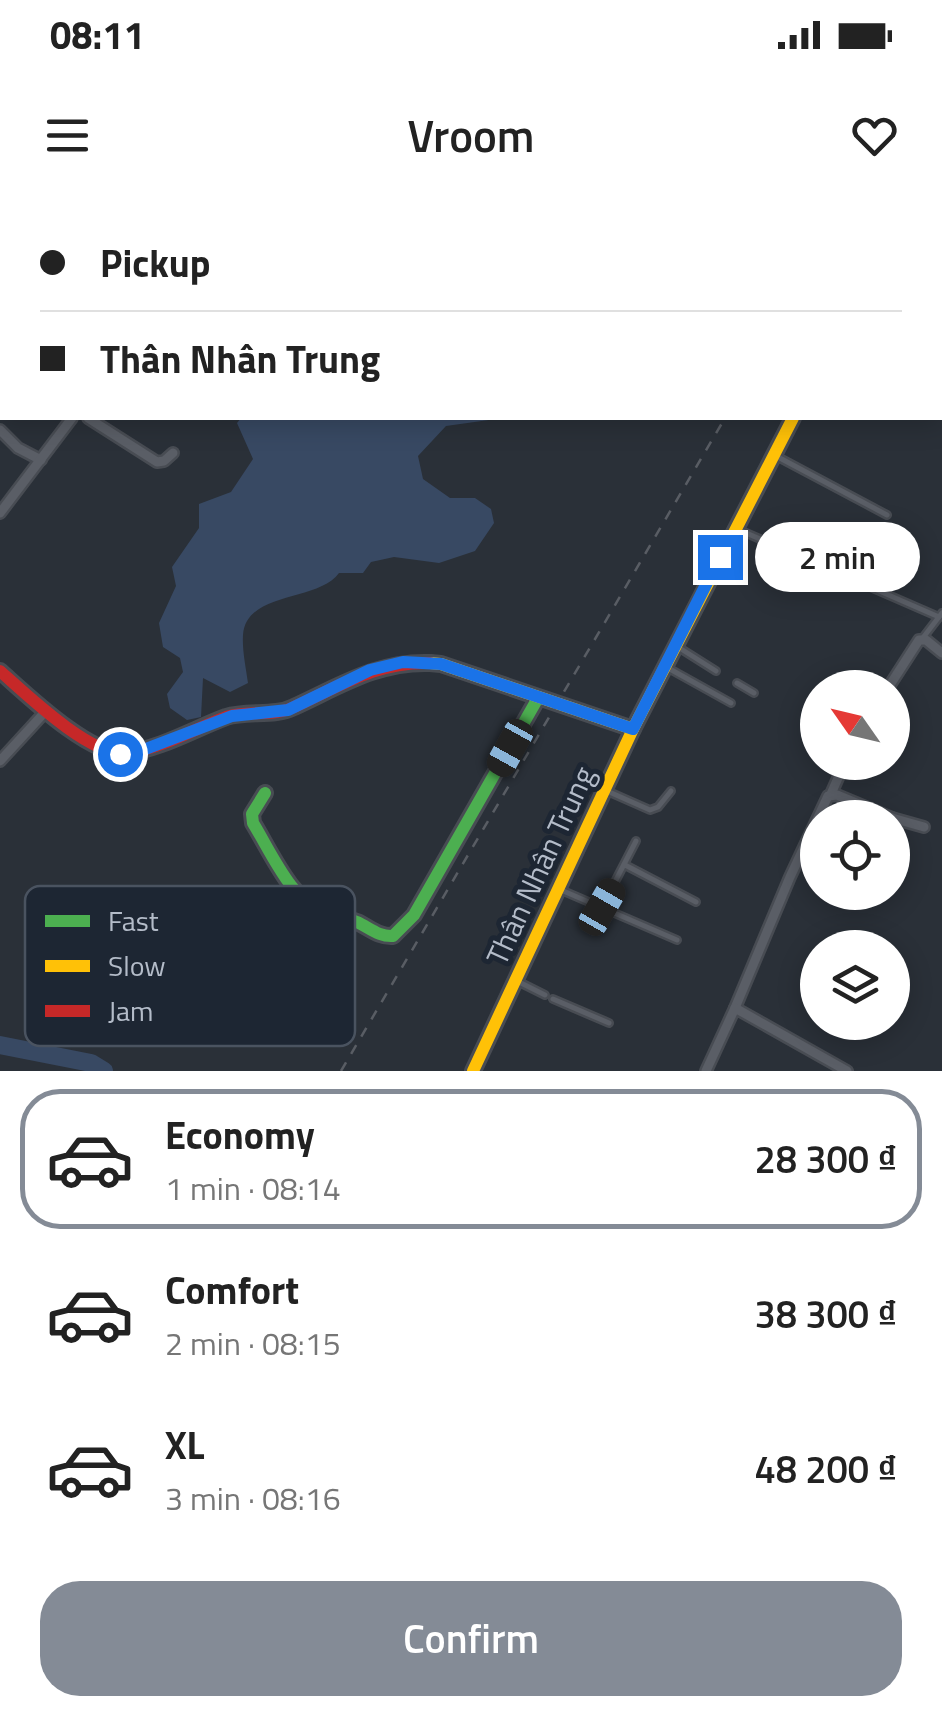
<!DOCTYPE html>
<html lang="en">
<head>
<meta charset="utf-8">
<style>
  :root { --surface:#fff; --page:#f6f6f6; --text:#222; --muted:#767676; --line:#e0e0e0; --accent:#848b96 }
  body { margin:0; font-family:"Titillium Web",sans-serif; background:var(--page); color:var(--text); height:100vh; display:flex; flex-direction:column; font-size:38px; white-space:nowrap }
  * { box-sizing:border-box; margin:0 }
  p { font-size:32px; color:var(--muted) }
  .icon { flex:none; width:55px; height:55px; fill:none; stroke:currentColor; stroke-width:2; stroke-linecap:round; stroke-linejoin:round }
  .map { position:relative; height:871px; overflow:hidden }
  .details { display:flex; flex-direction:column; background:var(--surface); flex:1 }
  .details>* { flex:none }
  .banner { position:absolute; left:0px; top:0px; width:942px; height:220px; box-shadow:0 5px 25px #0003; display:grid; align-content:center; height:220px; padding:0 40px; background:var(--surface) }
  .needle { width:65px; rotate:304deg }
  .fabs { position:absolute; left:800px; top:470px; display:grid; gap:20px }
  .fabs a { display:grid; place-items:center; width:110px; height:110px; border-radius:50%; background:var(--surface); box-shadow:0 5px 25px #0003; font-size:50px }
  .end { position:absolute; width:45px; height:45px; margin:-22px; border:12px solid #1a73e8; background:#fff; box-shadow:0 0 0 5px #fff }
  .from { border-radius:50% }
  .bubble { position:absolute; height:70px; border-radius:35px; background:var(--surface); box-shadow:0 5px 25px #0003; font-size:32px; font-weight:600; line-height:70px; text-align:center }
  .car { position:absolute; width:30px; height:60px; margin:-30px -15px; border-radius:12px; box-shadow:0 0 8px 2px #0007; background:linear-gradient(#222 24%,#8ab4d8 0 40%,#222 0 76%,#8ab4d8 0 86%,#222 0) }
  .banner b { display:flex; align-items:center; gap:35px; height:95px; font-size:38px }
  .banner b+b { border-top:2px solid var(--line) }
  .banner i { width:25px; height:25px; background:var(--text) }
  ul { padding:18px 0 0; list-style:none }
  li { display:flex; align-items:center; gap:30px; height:140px; margin:0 20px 15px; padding:0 20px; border:5px solid transparent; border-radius:40px }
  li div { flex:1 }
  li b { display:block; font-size:38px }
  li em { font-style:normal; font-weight:600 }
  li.selected { border-color:var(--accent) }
  li>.icon { width:90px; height:90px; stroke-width:1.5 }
  .primary-button { display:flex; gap:20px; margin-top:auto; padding:20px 40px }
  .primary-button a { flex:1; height:115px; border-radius:40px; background:var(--accent); color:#fff; font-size:40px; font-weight:600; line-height:115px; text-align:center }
  .status { display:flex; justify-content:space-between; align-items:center; height:70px; padding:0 50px; background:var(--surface); direction:ltr }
  .status svg { height:28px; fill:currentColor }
  header { display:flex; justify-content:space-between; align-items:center; height:130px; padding:0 40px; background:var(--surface); font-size:45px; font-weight:600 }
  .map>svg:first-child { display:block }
  .water { fill:#384963 }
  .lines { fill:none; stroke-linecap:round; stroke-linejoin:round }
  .river { stroke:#384963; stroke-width:18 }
  .lane-casing { stroke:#484c53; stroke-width:10 }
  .street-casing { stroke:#484c53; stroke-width:14 }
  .fast-casing { stroke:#484c53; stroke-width:18 }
  .slow-casing { stroke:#484c53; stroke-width:18 }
  .jam-casing { stroke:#484c53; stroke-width:18 }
  .lane { stroke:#5a5e66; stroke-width:5 }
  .street { stroke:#5a5e66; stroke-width:9 }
  .fast { stroke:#4caf50; stroke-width:12 }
  .slow { stroke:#ffc107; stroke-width:12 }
  .jam { stroke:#c62828; stroke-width:12 }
  .rail { stroke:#595d64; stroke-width:2.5; stroke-dasharray:10 10; stroke-linecap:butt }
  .route { stroke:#1a73e8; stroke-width:12 }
  .labels { text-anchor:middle; stroke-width:10; stroke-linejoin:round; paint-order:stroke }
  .street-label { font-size:30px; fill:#b4bcc9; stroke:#1d2633 }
  .key { fill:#1d2633; stroke:#4a5360; stroke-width:2.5 }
  .key-label { font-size:28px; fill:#b4bcc9 }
</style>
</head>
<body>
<div class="status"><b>08:11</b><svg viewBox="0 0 49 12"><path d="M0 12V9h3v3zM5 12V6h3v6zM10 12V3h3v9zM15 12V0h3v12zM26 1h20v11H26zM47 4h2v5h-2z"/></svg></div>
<header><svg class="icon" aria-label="menu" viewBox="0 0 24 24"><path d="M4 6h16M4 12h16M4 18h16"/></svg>Vroom<svg class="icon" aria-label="heart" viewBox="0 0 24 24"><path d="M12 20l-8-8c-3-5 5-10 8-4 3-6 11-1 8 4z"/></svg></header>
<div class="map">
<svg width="942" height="871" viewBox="0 0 942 871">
  <rect width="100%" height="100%" fill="#2a3038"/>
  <g class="water">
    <rect x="345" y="0" width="410" height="2"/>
    <path d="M 241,218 L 503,218 L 446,226 L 418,256 L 423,279 L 450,298 L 475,298 L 491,309 L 494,323 L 475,351 L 439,363 L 394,357 L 371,362 L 363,373 L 339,373 C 318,402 246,391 243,435 C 242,450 246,468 248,483 L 230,492 L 203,478 L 201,517 L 187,520 L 170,508 L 167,494 L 183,472 L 180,458 L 163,447 L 159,423 L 176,386 L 172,367 L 199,328 L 199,304 L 231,292 L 253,259 L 237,223 Z"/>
  </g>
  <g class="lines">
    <polyline class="river" points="0,845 91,863 104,871"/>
    <defs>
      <g id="lane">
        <polyline points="940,40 942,41"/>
        <polyline points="776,256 887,315"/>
        <polyline points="737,329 939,417"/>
        <polyline points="922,439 942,413"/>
        <polyline points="678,447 716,471"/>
        <polyline points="668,468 731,503"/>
        <polyline points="737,483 754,493"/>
        <polyline points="607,591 650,610 658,607 671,591"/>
        <polyline points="625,665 696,702"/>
        <polyline points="561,690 677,740"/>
        <polyline points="602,707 636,641"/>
        <polyline points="517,781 545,795"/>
        <polyline points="553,799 609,823"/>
      </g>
      <g id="street">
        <polyline points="88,218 157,262 164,261 173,253"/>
        <polyline points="0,230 18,248 41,260"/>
        <polyline points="0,313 72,218"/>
        <polyline points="888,488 919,440 926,440 942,453"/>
        <polyline points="0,561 45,512"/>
        <polyline points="831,594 845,562"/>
        <polyline points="892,618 924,627"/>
        <polyline points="735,808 790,677 828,596 837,595 892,618"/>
        <polyline points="706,871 735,808 847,871"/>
      </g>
      <path id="fast" d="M 265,593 L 252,614 L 253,623 C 272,654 291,700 326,715 C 336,719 347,718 357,722 C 370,728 379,737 393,736 L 414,715 L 538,498"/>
      <g id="slow">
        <polyline points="430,463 441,464 633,529"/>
        <polyline points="473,871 633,529 793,218"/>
      </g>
      <g id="jam">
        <polyline points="920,2 921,0"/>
        <path d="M 0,471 C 26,494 91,557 126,553 C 160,549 194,529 226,517 C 248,510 274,517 294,507 C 340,486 378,461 430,463"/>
      </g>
    </defs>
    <use href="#lane" class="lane-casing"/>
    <use href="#street" class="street-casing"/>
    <use href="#fast" class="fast-casing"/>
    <use href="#slow" class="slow-casing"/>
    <use href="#jam" class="jam-casing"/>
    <use href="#lane" class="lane"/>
    <use href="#street" class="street"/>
    <use href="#fast" class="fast"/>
    <use href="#slow" class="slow"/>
    <use href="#jam" class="jam"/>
    <g class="rail">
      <polyline points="852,2 853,0"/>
      <polyline points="341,871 725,218"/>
    </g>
  </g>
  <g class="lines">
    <polyline class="route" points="120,554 143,550 232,516 288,510 370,470 403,462 441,464 633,529 720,357"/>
  </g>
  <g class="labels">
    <g class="street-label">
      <text transform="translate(541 666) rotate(-65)" y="10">Thân Nhân Trung</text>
    </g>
  </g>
  <rect x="25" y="686" width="330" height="160" rx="15" class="key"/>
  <rect x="45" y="715" width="45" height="12" fill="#4caf50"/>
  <rect x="45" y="760" width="45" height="12" fill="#ffc107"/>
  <rect x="45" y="805" width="45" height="12" fill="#c62828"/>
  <g class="key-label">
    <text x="108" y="731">Fast</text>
    <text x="108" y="776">Slow</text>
    <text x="108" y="821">Jam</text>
  </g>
</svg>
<div class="fabs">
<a><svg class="needle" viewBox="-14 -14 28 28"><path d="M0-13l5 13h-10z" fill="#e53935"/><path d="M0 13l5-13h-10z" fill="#767676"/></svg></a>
<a><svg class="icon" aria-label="locate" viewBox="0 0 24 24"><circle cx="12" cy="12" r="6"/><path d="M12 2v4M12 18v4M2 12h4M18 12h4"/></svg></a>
<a><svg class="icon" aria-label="layers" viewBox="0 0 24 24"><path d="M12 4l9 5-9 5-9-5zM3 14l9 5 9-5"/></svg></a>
</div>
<i class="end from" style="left:120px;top:554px"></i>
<i class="end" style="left:720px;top:357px"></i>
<div class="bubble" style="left:755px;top:322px;width:165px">2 min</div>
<i class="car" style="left:510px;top:548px;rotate:209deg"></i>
<i class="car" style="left:602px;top:707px;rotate:30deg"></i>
<div class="banner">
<b><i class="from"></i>Pickup</b>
<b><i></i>Thân Nhân Trung</b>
</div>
</div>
<section class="details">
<ul>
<li class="selected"><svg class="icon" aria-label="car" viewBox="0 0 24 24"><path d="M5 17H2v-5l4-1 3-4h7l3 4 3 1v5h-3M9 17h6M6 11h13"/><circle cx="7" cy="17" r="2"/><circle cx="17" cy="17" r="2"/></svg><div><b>Economy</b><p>1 min · 08:14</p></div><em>28 300 ₫</em></li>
<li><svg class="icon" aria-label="car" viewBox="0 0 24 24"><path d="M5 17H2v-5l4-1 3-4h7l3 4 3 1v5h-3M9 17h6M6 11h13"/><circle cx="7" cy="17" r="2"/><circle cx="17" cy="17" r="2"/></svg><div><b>Comfort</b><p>2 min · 08:15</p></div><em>38 300 ₫</em></li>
<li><svg class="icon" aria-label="car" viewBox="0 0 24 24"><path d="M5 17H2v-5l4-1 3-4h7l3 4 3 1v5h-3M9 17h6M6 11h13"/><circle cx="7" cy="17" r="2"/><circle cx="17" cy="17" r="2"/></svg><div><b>XL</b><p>3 min · 08:16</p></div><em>48 200 ₫</em></li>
</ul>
<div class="primary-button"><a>Confirm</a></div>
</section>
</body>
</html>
